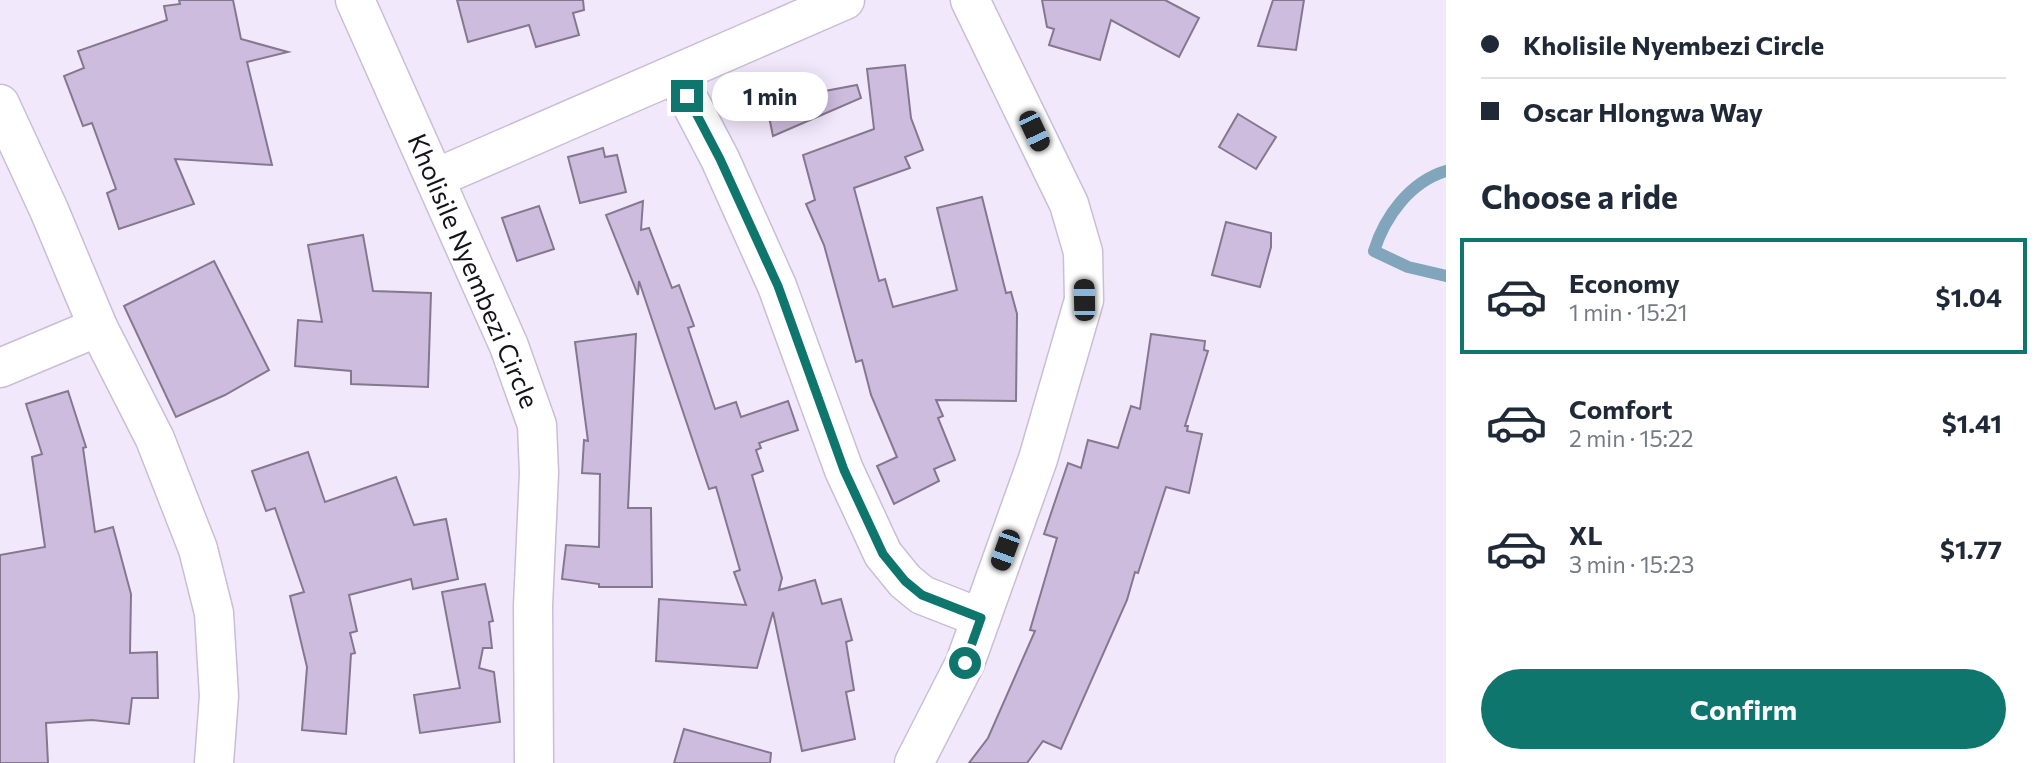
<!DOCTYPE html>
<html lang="en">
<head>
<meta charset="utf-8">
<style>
  :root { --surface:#fff; --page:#f6f6f7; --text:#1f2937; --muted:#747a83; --line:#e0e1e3; --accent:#0f766e }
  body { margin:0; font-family:Commissioner,sans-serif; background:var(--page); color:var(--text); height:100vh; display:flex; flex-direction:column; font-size:26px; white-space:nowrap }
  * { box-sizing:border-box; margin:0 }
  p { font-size:23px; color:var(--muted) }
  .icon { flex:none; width:38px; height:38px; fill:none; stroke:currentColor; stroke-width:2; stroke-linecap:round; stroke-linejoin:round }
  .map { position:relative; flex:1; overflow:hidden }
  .details { display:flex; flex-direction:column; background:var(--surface); width:595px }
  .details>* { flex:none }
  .top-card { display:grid; align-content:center; height:154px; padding:0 35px; background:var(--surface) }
  .end { position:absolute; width:32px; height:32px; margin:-16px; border:9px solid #0f766e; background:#fff; box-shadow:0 0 0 4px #fff }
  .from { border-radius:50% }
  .bubble { position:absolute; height:49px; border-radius:24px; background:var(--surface); box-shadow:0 4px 18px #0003; font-size:23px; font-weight:700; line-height:49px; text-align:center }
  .car { position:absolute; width:21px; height:42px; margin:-21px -10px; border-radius:9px; box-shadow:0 0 5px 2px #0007; background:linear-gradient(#222 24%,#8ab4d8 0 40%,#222 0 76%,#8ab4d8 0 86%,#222 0) }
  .top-card b { display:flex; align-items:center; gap:24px; height:66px; font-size:26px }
  .top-card b+b { border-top:2px solid var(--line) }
  .top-card i { width:18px; height:18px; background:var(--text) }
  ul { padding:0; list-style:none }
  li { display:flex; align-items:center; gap:21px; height:116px; margin:0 14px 10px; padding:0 21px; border:4px solid transparent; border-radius:0px }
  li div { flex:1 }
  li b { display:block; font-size:26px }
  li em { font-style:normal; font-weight:700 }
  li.current { border-color:var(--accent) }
  li>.icon { width:63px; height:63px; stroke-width:1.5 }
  h2 { padding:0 35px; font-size:32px; line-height:84px }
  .primary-button { display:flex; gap:14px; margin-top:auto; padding:14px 35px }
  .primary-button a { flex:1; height:80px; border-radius:42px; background:var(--accent); color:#fff; font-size:28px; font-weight:700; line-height:80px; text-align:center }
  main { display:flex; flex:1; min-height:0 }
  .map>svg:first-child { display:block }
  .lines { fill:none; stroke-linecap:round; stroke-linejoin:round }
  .stream { stroke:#81a5ba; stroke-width:12 }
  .building { fill:#cebcde; stroke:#84788e; stroke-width:2 }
  .minor-casing { stroke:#cabed5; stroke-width:41 }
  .minor { stroke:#fff; stroke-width:38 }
  .route { stroke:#0f766e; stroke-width:9 }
  .labels { text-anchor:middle; stroke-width:6; stroke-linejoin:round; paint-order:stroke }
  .street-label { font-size:26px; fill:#16121a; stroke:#fff }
</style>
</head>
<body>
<main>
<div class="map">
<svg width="1446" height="763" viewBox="0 0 1446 763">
  <rect width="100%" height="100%" fill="#f2e8fc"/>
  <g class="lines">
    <path class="stream" d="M 1446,171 C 1410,182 1385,216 1374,251 L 1408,267 L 1446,276"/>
  </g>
  <g class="building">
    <polygon points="179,0 233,0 241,39 288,52 247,62 272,165 175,159 194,204 119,229 107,193 116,189 92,123 83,126 64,76 84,68 78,51 167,20 164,6 180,4"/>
    <polygon points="457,0 583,0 584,10 573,13 579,35 536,47 529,25 468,42"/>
    <polygon points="1042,0 1165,0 1199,18 1179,57 1111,20 1100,60 1049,45 1054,29 1047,27"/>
    <polygon points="1273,0 1304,0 1296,50 1258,46"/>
    <polygon points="905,65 911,118 923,150 905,157 910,168 854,188 879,281 885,279 893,307 957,290 937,208 982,197 1006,293 1011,292 1017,314 1016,401 936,400 943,416 938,418 955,460 934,469 939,481 894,504 877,466 897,457 871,395 862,360 856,362 824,245 806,204 815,200 803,155 874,129 867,69"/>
    <polygon points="857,85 861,98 773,136 766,102"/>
    <polygon points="1238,114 1276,137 1256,169 1219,147"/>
    <polygon points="603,148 605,157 617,155 626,192 580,203 568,157"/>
    <polygon points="643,201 641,230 649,228 672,288 679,285 694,326 688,328 715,409 736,402 741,417 788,401 798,430 759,443 761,448 756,450 763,471 752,475 782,578 779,590 815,580 822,604 841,599 852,640 846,642 854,690 846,692 855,739 802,751 773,612 757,668 656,661 659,599 746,605 734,572 740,570 716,487 709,489 639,281 638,295 606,215"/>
    <polygon points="539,206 554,249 517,261 502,218"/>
    <polygon points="1226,222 1271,233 1271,247 1260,287 1212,275"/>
    <polygon points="363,235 373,291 431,293 428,387 351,384 351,371 295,366 298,320 322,322 308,245"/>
    <polygon points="214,261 269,370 225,395 176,417 124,306"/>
    <polygon points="636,334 628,508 651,508 652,587 599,587 599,584 562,579 566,545 599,547 600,474 582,473 584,440 588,441 575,342"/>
    <polygon points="1151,334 1205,341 1204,350 1208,351 1185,426 1188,426 1187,431 1202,434 1189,493 1166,487 1138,573 1135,572 1127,600 1061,749 1043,741 1027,763 969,763 988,738 1035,631 1030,630 1057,538 1044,534 1068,463 1081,468 1088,440 1118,448 1131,406 1140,409"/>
    <polygon points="68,391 86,447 83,448 95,532 113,527 131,594 130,653 157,652 158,698 132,698 129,724 92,720 46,723 48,763 0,763 0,555 45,547 32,457 42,454 26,404"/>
    <polygon points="308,452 325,502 396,477 414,525 446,519 458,579 413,589 411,579 349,595 357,631 350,633 355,653 351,654 346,734 302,730 307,667 290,596 304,592 275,508 266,511 252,471"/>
    <polygon points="485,584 493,621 489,622 492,648 483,648 479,668 494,672 500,722 420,733 414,695 460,688 442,592"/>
    <polygon points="684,729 771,753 770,763 674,763"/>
  </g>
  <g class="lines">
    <defs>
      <g id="minor">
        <polyline points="355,0 509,346 537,425 539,473 533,606 534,763"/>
        <polyline points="676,75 720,159 777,286 844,470 883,554 905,581 922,595 981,618"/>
        <polyline points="0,104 49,210 98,327 155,439 198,549 214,613 219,696 214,763"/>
        <polyline points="436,178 845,0"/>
        <polyline points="0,368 98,327"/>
        <polyline points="914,763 965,663 1038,459 1084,300 1083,252 1069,204 970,0"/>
      </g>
    </defs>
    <use href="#minor" class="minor-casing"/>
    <use href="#minor" class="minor"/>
  </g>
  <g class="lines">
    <polyline class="route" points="687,96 720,159 778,286 844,470 883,554 905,581 922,595 981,618 965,663"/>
  </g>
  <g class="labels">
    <g class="street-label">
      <text transform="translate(473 271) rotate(67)" y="9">Kholisile Nyembezi Circle</text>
    </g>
  </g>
</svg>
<i class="end from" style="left:965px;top:663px"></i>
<i class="end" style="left:687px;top:96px"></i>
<div class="bubble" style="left:712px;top:72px;width:116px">1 min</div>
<i class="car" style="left:1034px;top:131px;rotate:155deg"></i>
<i class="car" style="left:1084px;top:300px;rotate:359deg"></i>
<i class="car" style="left:1005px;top:550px;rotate:200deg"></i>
</div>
<section class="details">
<div class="top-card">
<b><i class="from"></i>Kholisile Nyembezi Circle</b>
<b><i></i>Oscar Hlongwa Way</b>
</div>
<h2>Choose a ride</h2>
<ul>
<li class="current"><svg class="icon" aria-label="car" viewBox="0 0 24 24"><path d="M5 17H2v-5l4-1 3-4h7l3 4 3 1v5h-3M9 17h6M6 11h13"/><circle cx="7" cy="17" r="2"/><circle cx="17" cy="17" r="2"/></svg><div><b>Economy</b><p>1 min · 15:21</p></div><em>$1.04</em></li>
<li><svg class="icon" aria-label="car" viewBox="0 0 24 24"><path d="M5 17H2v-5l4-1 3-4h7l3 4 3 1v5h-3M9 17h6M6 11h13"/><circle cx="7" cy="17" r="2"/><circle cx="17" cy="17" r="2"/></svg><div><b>Comfort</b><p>2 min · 15:22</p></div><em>$1.41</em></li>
<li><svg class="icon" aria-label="car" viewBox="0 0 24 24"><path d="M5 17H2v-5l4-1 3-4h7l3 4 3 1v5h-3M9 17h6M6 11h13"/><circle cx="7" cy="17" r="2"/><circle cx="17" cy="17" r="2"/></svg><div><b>XL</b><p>3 min · 15:23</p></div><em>$1.77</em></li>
</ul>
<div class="primary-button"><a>Confirm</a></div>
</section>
</main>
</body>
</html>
